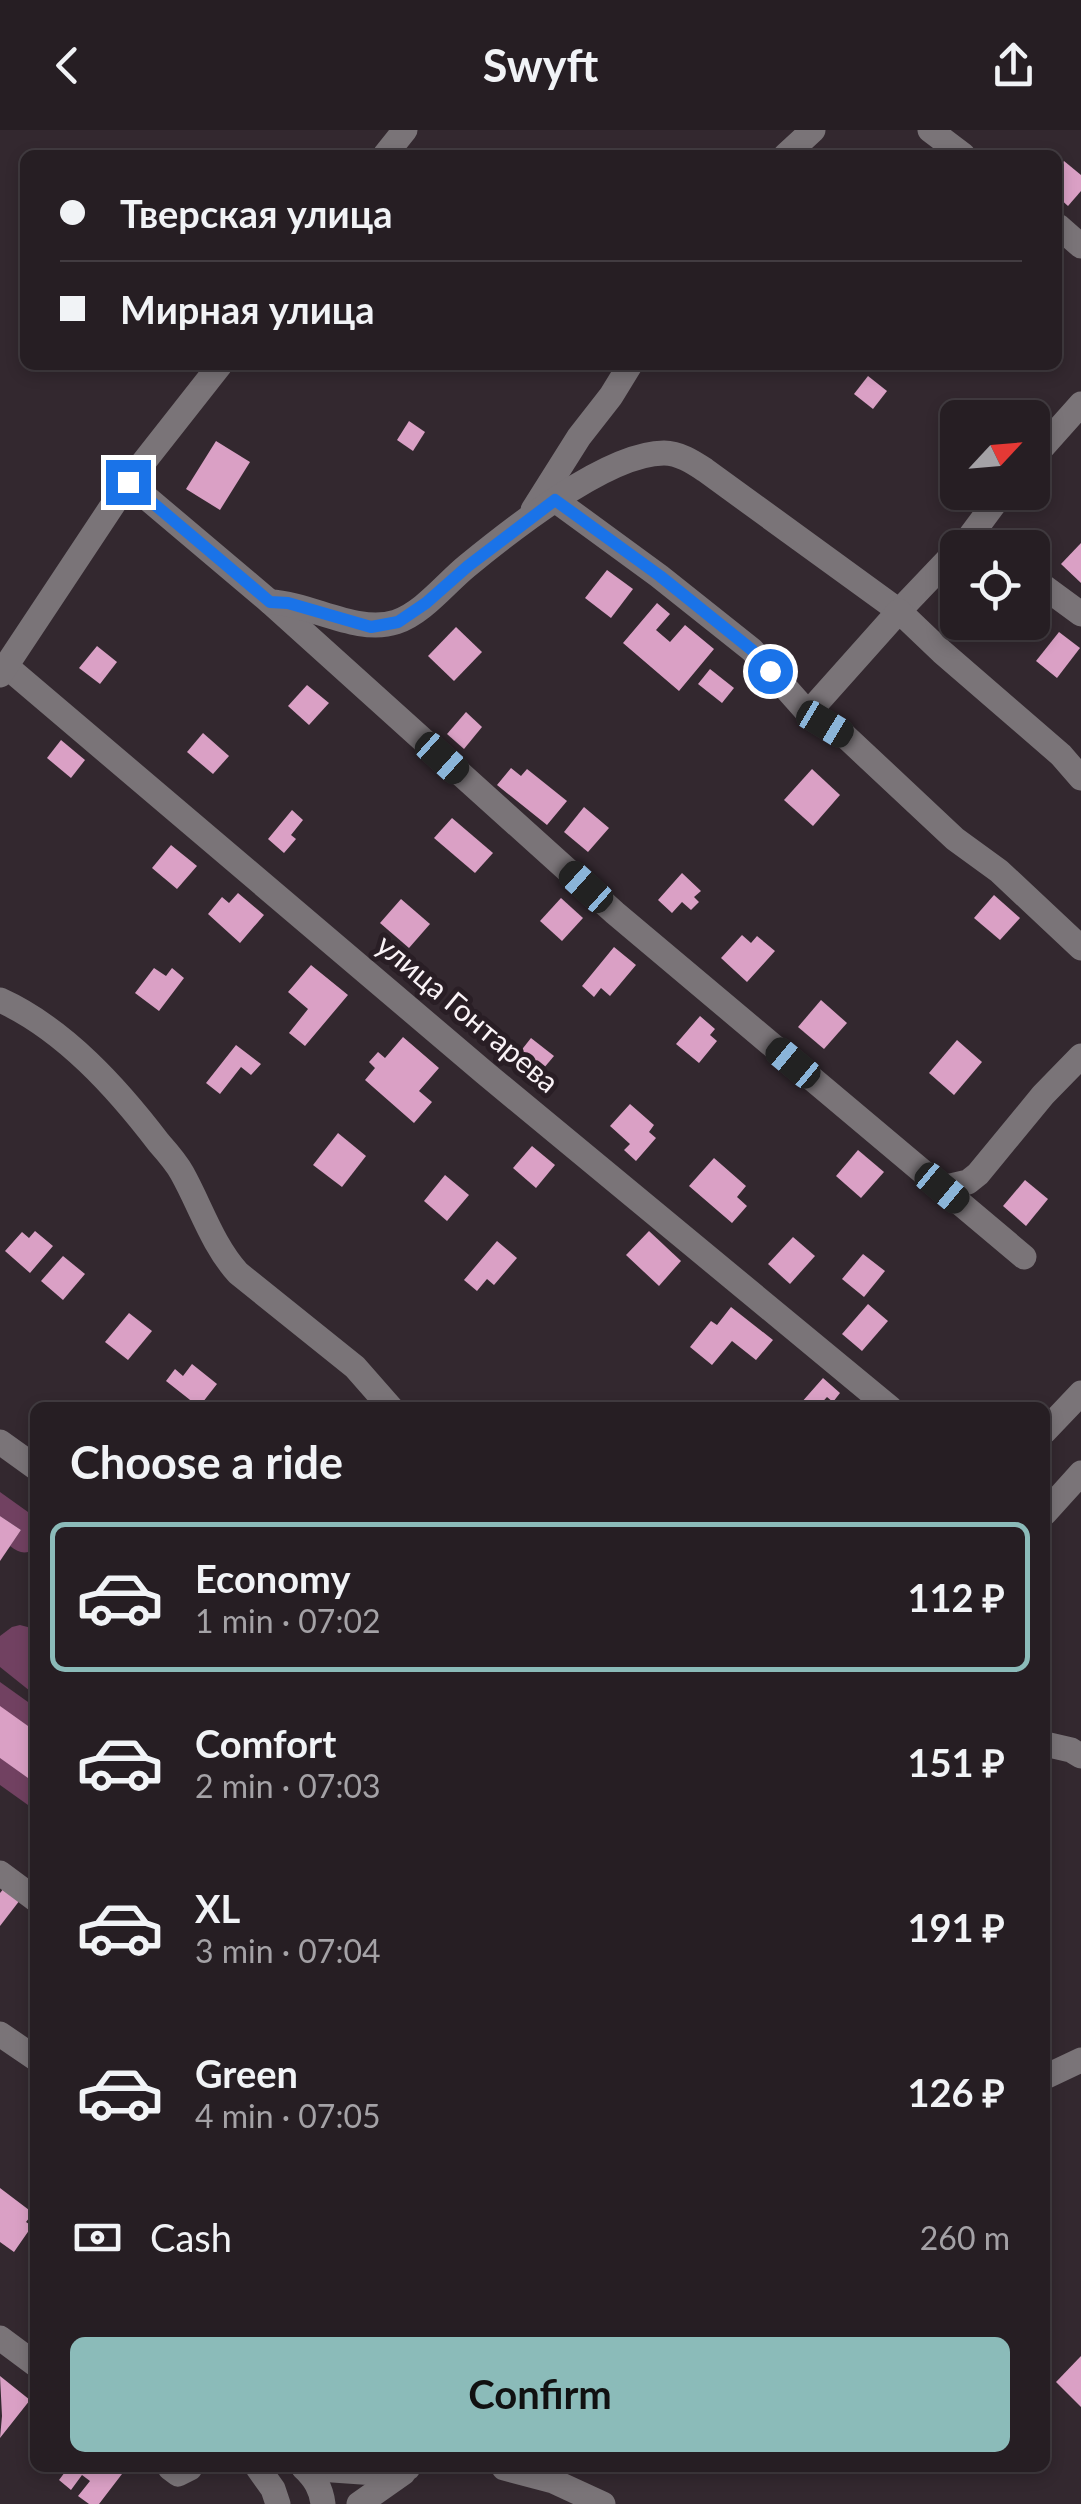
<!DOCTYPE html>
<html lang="en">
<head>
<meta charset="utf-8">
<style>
  :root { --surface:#261e23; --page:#322b30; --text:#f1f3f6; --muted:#a4a2a6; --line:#423c41; --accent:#8bbbb9 }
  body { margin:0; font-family:Lato,sans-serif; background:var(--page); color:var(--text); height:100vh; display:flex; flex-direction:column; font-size:38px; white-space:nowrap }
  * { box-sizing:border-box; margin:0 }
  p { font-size:32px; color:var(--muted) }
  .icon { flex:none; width:55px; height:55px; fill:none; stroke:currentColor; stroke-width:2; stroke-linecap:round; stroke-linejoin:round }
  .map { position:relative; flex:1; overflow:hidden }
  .side { position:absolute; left:30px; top:1272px; width:1020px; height:1070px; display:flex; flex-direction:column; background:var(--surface); border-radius:15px; box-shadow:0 5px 15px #0003,0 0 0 2px var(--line) }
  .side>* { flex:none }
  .guide { position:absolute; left:20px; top:20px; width:1042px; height:220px; border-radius:15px; box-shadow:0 5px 15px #0003,0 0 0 2px var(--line); display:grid; align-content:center; height:220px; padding:0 40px; background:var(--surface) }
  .needle { width:65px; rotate:64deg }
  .controls { position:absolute; left:940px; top:270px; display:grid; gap:20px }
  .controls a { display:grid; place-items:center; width:110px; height:110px; border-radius:15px; background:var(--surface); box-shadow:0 5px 15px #0003,0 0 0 2px var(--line); font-size:50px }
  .end { position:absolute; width:45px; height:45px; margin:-22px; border:12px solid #1a73e8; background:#fff; box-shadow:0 0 0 5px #fff }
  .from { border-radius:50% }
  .car { position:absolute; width:30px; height:60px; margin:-30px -15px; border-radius:12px; box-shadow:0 0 8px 2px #0007; background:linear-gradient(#222 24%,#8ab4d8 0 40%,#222 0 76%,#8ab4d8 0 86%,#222 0) }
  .guide b { display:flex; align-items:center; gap:35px; height:95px; font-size:38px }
  .guide b+b { border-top:2px solid var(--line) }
  .guide i { width:25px; height:25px; background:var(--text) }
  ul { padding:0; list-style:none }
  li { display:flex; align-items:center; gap:30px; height:150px; margin:0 20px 15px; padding:0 20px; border:5px solid transparent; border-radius:15px }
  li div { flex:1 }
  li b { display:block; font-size:38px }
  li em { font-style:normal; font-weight:700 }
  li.active { border-color:var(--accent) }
  li>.icon { width:90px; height:90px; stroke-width:1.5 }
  h2 { padding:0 40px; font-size:45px; line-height:120px }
  .pay { display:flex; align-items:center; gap:25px; height:110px; padding:0 40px; font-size:38px }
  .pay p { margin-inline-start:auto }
  .action { display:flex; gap:20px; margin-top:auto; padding:20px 40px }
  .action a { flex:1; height:115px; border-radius:15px; background:var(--accent); color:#111; font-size:40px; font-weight:700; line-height:115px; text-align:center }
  header { display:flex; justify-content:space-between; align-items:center; height:130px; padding:0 40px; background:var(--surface); font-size:45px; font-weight:700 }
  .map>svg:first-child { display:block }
  .green { fill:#714161 }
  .building { fill:#daa0c5 }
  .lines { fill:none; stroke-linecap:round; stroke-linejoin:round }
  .minor { stroke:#7a7478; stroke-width:25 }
  .route { stroke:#1a73e8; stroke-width:12 }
  .labels { text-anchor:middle; stroke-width:10; stroke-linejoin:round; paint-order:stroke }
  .street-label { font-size:30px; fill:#faf3f7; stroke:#291e25 }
</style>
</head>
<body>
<header><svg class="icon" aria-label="back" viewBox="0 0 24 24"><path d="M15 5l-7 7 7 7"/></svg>Swyft<svg class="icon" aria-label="share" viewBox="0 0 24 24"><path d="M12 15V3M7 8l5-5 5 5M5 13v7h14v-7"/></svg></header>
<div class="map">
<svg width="1081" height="2374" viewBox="0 0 1081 2374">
  <rect width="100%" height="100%" fill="#33282f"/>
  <g class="green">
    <path d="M 0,1362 L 35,1387 L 35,1419 C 25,1425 19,1423 10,1416 L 21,1400 L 0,1386 Z"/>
    <polygon points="20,1495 35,1499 35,1565 0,1537 0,1506 12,1497"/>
    <polygon points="0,1552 35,1577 35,1680 0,1655"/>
  </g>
  <g class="building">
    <polygon points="1064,31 1081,45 1081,61 1068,76 1058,67 1058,39"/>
    <polygon points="868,246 887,261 873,279 854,264"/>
    <polygon points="409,291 425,302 413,321 397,310"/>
    <polygon points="216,311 250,332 220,380 186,359"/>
    <polygon points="1081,413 1081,453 1061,434"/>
    <polygon points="607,440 633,459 611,488 585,468"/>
    <polygon points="657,473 670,484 656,500 670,512 685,495 714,519 679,561 623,513"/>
    <polygon points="456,497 482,522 454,551 428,526"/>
    <polygon points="1059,502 1080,518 1057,548 1036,531"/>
    <polygon points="97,516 117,532 100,554 79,538"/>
    <polygon points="710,539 734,558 722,573 698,554"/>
    <polygon points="307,555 329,573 309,595 288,576"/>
    <polygon points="466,582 482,597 464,619 447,604"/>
    <polygon points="203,603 229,626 213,644 187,622"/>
    <polygon points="61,610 85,630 71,648 47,628"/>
    <polygon points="511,638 521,646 527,639 567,671 547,695 497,655"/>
    <polygon points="812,639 840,665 813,696 784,670"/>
    <polygon points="584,677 609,698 588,722 564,702"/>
    <polygon points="292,680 303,690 291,705 296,709 284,723 268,709"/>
    <polygon points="452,688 493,723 475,743 434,708"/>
    <polygon points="171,715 197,736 177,759 152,738"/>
    <polygon points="682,743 701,761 694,767 699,772 691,780 682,772 672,783 658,770"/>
    <polygon points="238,763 264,785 240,813 208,784 222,767 229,773"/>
    <polygon points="994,765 1020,788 1000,810 974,788"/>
    <polygon points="561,768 583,788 562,811 540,791"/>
    <polygon points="401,769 430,794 409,818 380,793"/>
    <polygon points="742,805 751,813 757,806 775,821 747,852 721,828"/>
    <polygon points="614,817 636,835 610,866 601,858 594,867 582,856"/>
    <polygon points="311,835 348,865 305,916 289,903 308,879 288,862"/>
    <polygon points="154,838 166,846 172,838 184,848 159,881 135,863"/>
    <polygon points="821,870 847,893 824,919 798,897"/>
    <polygon points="700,886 715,899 710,905 717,911 699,933 676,914"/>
    <polygon points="403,907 439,938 419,961 432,972 414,993 365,950 375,938 369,932 378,922 385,928"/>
    <polygon points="531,908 554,926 538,945 516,927"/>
    <polygon points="957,910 982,932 954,965 929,943"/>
    <polygon points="236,915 261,934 251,945 241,937 220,964 206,953"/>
    <polygon points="630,974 654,995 649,1002 656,1008 636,1031 624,1020 630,1014 610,996"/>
    <polygon points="338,1003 366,1026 342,1057 313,1035"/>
    <polygon points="532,1016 555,1035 536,1058 513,1038"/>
    <polygon points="858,1020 884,1042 861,1068 836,1046"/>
    <polygon points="714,1028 746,1056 737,1067 747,1076 732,1093 689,1056"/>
    <polygon points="445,1045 469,1065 447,1091 424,1071"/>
    <polygon points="1025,1050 1048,1069 1026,1096 1003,1076"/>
    <polygon points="35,1101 53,1116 30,1143 5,1121 22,1102 29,1108"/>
    <polygon points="649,1101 681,1131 659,1156 626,1125"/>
    <polygon points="793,1107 815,1126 790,1154 768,1134"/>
    <polygon points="497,1111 517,1128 494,1155 487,1149 477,1161 464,1150"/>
    <polygon points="863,1124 885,1141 864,1167 842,1149"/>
    <polygon points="63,1126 85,1144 63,1170 41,1151"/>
    <polygon points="868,1174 888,1191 862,1221 842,1204"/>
    <polygon points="731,1177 773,1210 756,1230 732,1211 712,1235 690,1217 711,1191 717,1195"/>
    <polygon points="129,1183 152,1201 128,1230 105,1212"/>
    <polygon points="192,1234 217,1254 199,1277 166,1251 175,1239 183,1246"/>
    <polygon points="823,1248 840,1263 833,1272 827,1267 817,1278 806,1278 801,1273"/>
    <polygon points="0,1386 21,1400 0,1431"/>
    <polygon points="0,1576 35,1601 35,1653 0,1628"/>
    <polygon points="4,1758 20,1770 0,1796 0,1763"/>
    <polygon points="0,2058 33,2083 26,2092 32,2096 14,2122 0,2112"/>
    <polygon points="1081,2226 1081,2277 1056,2252"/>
    <polygon points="0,2246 30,2270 0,2308 2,2286"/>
    <polygon points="68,2338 113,2338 122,2344 99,2374 89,2374 78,2366 90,2351 82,2345 71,2360 59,2350"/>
  </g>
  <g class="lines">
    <g class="minor">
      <polyline points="930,0 963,25"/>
      <polyline points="385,25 405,0"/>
      <polyline points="786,25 813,0"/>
      <polyline points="1058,96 1081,116"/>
      <polyline points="1032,329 1081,274"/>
      <polyline points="128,352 270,472 615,783 1024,1127"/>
      <polyline points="555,370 659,446 752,520 808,583 843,604 955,709 999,741 1081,818"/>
      <polyline points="533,380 579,307 611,266 630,235"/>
      <polyline points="971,405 1003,362"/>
      <polyline points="1032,448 1081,484"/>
      <path d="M 270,472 C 310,473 357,505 396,492 C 423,483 445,454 467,436 C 511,400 607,323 664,323 C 679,323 693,332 705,340 L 899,481 L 958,419"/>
      <polyline points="6,536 485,943 890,1278"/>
      <polyline points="0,545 128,352 220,235"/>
      <polyline points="808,583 899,481 942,522 1061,625 1081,648"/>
      <path d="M 0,870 C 64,899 117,958 159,1013 C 167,1022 176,1032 182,1043 C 201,1077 212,1114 238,1143 L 355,1237 L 391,1278"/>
      <polyline points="942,1058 968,1052 978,1044 1043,965 1081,926"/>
      <polyline points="1045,1301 1081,1263"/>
      <polyline points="0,1312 35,1337"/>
      <polyline points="1045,1383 1081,1343"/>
      <polyline points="1045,1614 1071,1620 1081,1626"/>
      <polyline points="0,1743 35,1769"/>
      <polyline points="0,1904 35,1928"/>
      <polyline points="1045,1947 1081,1930"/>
      <polyline points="0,2208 35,2234"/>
      <polyline points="170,2338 178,2344 190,2338"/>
      <polyline points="258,2338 273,2359 278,2374"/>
      <polyline points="304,2338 376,2343 408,2338"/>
      <path d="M 304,2338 C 315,2349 321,2358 323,2374"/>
      <polyline points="504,2338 553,2351 603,2374"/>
      <polyline points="359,2374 403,2343"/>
    </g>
  </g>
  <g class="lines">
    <polyline class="route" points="128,352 270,472 288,473 371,497 398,492 426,473 468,436 555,370 660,446 752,520 770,541"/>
  </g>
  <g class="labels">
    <g class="street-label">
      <text transform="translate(467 884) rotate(40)" y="10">улица Гонтарева</text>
    </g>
  </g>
</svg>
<div class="controls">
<a><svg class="needle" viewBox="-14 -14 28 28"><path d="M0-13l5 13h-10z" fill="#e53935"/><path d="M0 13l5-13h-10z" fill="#a4a2a6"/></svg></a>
<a><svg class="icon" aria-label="locate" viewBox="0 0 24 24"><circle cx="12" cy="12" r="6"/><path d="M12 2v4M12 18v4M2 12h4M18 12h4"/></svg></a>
</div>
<i class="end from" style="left:770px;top:541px"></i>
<i class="end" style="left:128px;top:352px"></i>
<i class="car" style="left:825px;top:594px;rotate:121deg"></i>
<i class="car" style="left:442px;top:628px;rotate:132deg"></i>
<i class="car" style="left:586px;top:757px;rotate:312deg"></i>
<i class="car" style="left:793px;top:933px;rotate:310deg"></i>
<i class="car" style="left:942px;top:1058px;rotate:130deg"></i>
<div class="guide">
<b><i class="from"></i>Тверская улица</b>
<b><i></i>Мирная улица</b>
</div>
<section class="side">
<h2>Choose a ride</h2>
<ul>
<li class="active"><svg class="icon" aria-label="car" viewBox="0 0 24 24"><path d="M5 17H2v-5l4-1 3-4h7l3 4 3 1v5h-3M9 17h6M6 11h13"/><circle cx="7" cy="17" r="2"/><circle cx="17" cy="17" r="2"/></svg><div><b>Economy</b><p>1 min · 07:02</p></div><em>112 ₽</em></li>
<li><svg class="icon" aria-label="car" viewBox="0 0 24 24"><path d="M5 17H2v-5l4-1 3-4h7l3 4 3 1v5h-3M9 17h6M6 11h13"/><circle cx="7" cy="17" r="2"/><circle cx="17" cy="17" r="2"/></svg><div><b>Comfort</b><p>2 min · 07:03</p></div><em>151 ₽</em></li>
<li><svg class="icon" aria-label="car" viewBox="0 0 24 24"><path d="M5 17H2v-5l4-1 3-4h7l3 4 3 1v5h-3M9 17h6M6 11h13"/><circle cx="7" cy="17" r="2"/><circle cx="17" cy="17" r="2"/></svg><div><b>XL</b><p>3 min · 07:04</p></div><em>191 ₽</em></li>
<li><svg class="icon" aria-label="car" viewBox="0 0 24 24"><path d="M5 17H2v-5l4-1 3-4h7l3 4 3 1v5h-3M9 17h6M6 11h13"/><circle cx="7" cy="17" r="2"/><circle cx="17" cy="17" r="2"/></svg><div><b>Green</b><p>4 min · 07:05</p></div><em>126 ₽</em></li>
</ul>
<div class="pay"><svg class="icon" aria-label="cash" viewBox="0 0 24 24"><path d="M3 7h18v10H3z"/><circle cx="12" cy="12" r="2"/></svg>Cash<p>260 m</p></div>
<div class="action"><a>Confirm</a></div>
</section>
</div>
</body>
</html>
